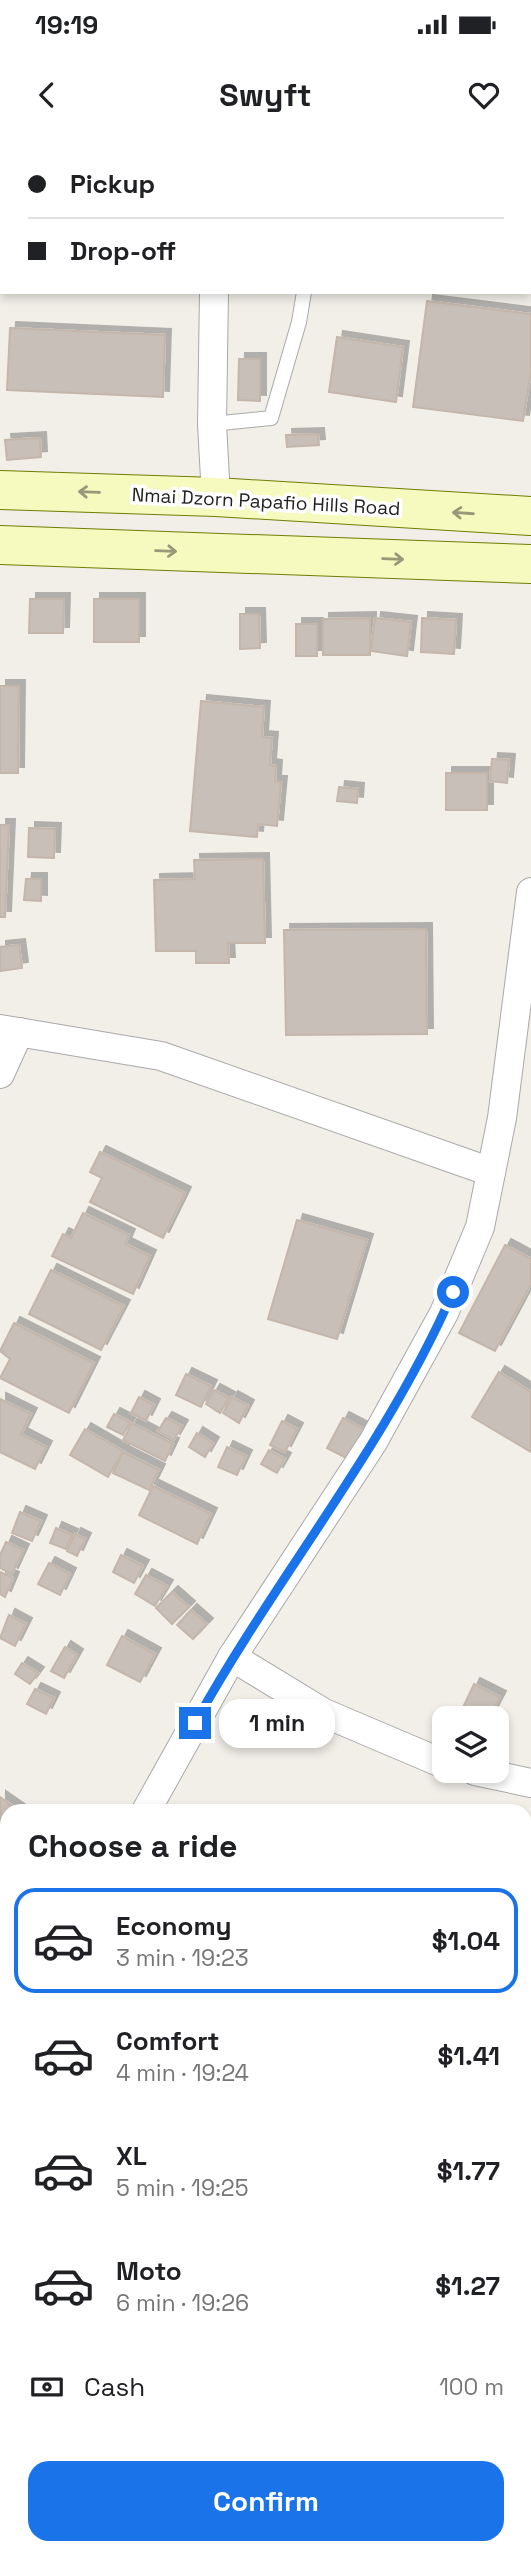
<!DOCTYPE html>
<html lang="en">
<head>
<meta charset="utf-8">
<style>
  :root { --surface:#fff; --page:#f6f6f6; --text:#202124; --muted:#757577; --line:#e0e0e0; --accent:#1a73e8 }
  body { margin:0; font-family:"Space Grotesk",sans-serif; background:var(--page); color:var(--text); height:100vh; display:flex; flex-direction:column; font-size:26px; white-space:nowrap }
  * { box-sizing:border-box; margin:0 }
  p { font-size:23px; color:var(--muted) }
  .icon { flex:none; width:38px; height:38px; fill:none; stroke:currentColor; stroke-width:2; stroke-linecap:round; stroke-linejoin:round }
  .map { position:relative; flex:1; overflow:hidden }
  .panel { position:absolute; left:0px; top:1664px; width:532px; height:751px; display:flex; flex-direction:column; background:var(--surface); border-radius:21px 21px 0 0; box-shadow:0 4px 10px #0003 }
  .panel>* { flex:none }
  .hud { position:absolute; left:0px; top:0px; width:532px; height:154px; box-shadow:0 4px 10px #0003; display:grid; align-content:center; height:154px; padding:0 28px; background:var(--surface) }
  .buttons { position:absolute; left:432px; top:1566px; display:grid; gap:14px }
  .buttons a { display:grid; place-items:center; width:77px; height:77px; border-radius:14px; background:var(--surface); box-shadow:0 4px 10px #0003; font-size:35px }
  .end { position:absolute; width:32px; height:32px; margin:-16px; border:9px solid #1a73e8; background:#fff; box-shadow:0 0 0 4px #fff }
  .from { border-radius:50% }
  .bubble { position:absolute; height:49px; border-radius:21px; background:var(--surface); box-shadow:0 4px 10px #0003; font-size:23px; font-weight:700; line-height:49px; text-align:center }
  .hud b { display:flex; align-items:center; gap:24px; height:66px; font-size:26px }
  .hud b+b { border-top:2px solid var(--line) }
  .hud i { width:18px; height:18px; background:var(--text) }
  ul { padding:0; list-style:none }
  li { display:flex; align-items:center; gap:21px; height:105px; margin:0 14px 10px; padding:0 14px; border:4px solid transparent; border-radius:21px }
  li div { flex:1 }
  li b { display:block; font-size:26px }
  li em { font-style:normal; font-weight:700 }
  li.current { border-color:var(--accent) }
  li>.icon { width:63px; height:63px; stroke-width:1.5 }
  h2 { padding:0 28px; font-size:32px; line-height:84px }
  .pay { display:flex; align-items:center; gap:18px; height:77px; padding:0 28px; font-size:26px }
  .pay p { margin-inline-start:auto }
  .cta { display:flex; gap:14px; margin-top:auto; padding:14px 28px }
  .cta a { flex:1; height:80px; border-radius:21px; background:var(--accent); color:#fff; font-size:28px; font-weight:700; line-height:80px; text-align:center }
  .status { display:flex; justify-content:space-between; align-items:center; height:49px; padding:0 35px; background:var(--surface); direction:ltr }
  .status svg { height:19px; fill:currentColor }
  header { display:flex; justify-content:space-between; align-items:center; height:91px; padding:0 28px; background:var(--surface); font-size:32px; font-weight:700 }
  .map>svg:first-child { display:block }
  .building { fill:#c7bfb8; stroke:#c4b6ab; stroke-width:2; filter:url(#shadow) }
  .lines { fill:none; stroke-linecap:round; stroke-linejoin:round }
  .lane-casing { stroke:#a9a9a9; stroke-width:16 }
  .street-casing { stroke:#a9a9a9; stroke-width:30 }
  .secondary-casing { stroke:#707d05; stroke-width:40 }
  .lane { stroke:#fff; stroke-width:14 }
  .street { stroke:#fff; stroke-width:28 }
  .secondary { stroke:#f7fabf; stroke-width:38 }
  .oneway { stroke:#979978 }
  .route { stroke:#1a73e8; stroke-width:9 }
  .labels { text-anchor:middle; stroke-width:7; stroke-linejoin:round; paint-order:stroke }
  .street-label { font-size:19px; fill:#222; stroke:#fff }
</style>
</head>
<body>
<div class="status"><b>19:19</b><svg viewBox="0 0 49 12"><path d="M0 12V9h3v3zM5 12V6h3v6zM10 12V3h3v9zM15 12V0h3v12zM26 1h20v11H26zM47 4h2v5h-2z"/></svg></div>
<header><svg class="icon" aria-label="back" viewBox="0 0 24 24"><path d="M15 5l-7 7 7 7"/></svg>Swyft<svg class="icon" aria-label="heart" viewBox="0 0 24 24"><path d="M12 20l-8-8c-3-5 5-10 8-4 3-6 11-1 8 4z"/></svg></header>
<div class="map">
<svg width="531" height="2414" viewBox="0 0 531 2414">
  <defs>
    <filter id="shadow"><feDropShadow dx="6" dy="-6" stdDeviation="0" flood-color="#0004"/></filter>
  </defs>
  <rect width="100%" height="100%" fill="#f2efe9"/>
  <g class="building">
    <polygon points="4,0 80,0 4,2"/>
    <polygon points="427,161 531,174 531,231 523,281 413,267"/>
    <polygon points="10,188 165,195 163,257 7,250"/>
    <polygon points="337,197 403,207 396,262 329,252"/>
    <polygon points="239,219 260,219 260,261 238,260"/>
    <polygon points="318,294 319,305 287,307 286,295"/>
    <polygon points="40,298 41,317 7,320 5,300"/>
    <polygon points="30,459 64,459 63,493 29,493"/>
    <rect x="94" y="459" width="45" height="43"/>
    <polygon points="240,474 259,474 260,508 240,509"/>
    <polygon points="370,478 370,515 323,515 323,479"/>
    <polygon points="375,478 411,482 407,516 371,511"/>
    <polygon points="422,478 456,480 454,514 421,512"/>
    <rect x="296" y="484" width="21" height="32"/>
    <polygon points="0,546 19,546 18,633 0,633"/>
    <polygon points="201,561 264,567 262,597 272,598 270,625 276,626 275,642 281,642 277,686 258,684 257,697 190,691"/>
    <polygon points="492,619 509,620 507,643 490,641"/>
    <rect x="446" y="633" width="41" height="37"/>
    <polygon points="339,647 358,649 357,663 337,661"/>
    <polygon points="0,685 9,685 5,777 0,777"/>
    <polygon points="29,688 55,689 54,718 28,717"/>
    <polygon points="263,719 265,803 228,803 229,823 196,823 196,811 156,811 154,740 195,739 194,720"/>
    <polygon points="26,739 41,739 41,761 24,760"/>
    <polygon points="426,789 427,894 286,895 284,790"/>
    <polygon points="19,805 22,828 0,831 0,807"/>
    <polygon points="100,1012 185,1053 163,1098 90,1062 102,1038 90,1032"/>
    <polygon points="83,1073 129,1095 125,1104 150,1116 133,1154 52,1116 63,1094 71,1098"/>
    <polygon points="297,1080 367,1100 337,1199 268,1179"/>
    <polygon points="505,1105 531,1119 531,1144 495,1211 459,1193"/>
    <polygon points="51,1130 124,1166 101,1210 29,1174"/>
    <polygon points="14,1183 94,1223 69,1273 0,1238 10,1219 0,1211"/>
    <polygon points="499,1232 531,1252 531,1312 472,1277"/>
    <polygon points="186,1234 211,1246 201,1267 176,1255"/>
    <polygon points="214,1250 229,1258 220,1273 206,1264"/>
    <polygon points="139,1257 154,1265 146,1281 131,1273"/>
    <polygon points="232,1257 248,1266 239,1283 223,1273"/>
    <polygon points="0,1259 31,1274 21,1294 46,1307 35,1329 0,1312"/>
    <polygon points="114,1274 130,1282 123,1295 107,1287"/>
    <polygon points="166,1278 182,1286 174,1300 158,1291"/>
    <polygon points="343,1278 366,1290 350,1320 327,1308"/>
    <polygon points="282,1281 297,1289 285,1312 270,1305"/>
    <polygon points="132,1283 173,1304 165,1321 123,1300"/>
    <polygon points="85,1289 123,1311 108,1337 70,1315"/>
    <polygon points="197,1293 213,1303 205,1317 189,1307"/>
    <polygon points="227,1307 246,1316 237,1335 218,1327"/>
    <polygon points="269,1310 285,1319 277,1333 261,1324"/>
    <polygon points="123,1312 159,1330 149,1350 113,1333"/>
    <polygon points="153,1346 211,1374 197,1404 139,1375"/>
    <polygon points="20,1372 41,1381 32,1401 12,1393"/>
    <polygon points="56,1388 72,1395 66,1409 50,1403"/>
    <polygon points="75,1394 85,1399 77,1416 67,1411"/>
    <polygon points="6,1402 23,1410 12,1434 0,1428 0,1415"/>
    <polygon points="121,1415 143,1426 134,1443 113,1432"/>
    <polygon points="49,1423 70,1434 60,1455 38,1444"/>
    <polygon points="0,1432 13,1438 5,1457 0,1454"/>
    <polygon points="146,1435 167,1446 155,1466 135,1454"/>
    <polygon points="172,1452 189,1467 172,1484 156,1468"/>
    <polygon points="191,1470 207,1484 193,1499 177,1485"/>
    <polygon points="9,1475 26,1484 15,1506 0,1498"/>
    <polygon points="122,1496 155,1514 140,1542 107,1525"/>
    <polygon points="65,1507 77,1515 64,1538 51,1531"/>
    <polygon points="22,1523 38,1533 30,1544 15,1534"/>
    <polygon points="474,1544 500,1557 489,1578 458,1578"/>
    <polygon points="35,1549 54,1558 46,1574 27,1564"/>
    <polygon points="0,1657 20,1671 7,1671 7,1736 0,1731"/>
    <polygon points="528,1719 531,1721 531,1804 525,1802"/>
    <polygon points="525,1904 531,1905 531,1978 525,1976"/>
    <polygon points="525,2173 531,2174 531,2264 525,2263"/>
    <polygon points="0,2381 7,2385 7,2408 11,2408 8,2414 0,2414"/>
    <polygon points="525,2400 531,2403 531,2414 497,2414 500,2408 525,2408"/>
  </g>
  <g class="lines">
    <defs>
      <g id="lane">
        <polyline points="327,2 327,0"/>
        <polyline points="212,284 271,278 299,182 304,152"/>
      </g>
      <g id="street">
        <polyline points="222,2 222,0"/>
        <polyline points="214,152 212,284 216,357"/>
        <polyline points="0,889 161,916 491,1032"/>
        <polyline points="0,934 19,892"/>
        <polyline points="232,1517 324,1573 444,1624"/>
        <polyline points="475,1631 531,1643"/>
        <polyline points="146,1671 232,1517 373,1302 444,1173 480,1087 502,978 531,752"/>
        <polyline points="0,1767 7,1770"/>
        <polyline points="0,2006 7,1993"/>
        <polyline points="0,2058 7,2059"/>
        <polyline points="525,2146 531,2147"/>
        <polyline points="0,2344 7,2348"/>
        <polyline points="525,2345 531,2346"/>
        <polyline points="124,2408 135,2414"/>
        <polyline points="373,2414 379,2408"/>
      </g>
      <g id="secondary">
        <polyline points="0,350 216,357 531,376"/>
        <polyline points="0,405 531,424"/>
      </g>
    </defs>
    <use href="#lane" class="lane-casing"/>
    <use href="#street" class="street-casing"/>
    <use href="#secondary" class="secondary-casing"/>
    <use href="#lane" class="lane"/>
    <use href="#street" class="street"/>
    <use href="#secondary" class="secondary"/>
  </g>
  <defs><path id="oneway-shaft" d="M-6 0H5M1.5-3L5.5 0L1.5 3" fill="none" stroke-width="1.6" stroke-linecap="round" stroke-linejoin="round" transform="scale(1.75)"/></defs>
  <g class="oneway">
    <use href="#oneway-shaft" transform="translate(89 352) rotate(-178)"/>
    <use href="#oneway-shaft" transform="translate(463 373) rotate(-176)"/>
    <use href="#oneway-shaft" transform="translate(166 411) rotate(2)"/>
    <use href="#oneway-shaft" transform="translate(393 419) rotate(2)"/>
  </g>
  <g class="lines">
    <path class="route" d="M 195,1583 C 276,1437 386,1306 453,1152"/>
  </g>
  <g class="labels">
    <g class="street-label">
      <text transform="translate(266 361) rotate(3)" y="7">Nmai Dzorn Papafio Hills Road</text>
    </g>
  </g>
</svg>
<div class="buttons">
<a><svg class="icon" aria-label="layers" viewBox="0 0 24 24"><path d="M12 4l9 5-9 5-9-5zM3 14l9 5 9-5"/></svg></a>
</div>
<i class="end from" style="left:453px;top:1152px"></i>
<i class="end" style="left:195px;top:1583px"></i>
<div class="bubble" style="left:219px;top:1559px;width:116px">1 min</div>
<div class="hud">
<b><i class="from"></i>Pickup</b>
<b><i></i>Drop-off</b>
</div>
<section class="panel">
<h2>Choose a ride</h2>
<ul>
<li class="current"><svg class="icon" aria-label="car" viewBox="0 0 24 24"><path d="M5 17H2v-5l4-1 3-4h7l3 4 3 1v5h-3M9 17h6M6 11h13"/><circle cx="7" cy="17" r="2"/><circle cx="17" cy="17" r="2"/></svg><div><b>Economy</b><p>3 min · 19:23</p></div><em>$1.04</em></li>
<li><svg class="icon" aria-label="car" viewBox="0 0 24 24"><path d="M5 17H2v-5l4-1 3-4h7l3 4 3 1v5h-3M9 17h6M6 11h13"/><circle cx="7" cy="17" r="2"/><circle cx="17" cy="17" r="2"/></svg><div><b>Comfort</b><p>4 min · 19:24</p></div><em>$1.41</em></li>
<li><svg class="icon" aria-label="car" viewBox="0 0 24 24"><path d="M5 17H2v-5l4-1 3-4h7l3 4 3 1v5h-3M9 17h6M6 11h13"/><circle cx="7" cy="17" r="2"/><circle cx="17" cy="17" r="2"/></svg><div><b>XL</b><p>5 min · 19:25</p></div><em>$1.77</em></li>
<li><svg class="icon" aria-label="car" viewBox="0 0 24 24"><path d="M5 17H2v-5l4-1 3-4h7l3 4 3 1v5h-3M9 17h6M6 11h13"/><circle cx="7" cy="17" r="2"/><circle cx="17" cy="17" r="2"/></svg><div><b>Moto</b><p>6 min · 19:26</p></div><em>$1.27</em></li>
</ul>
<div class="pay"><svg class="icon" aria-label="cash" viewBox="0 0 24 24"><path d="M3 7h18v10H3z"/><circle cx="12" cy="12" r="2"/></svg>Cash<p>100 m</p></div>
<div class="cta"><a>Confirm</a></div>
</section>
</div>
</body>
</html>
